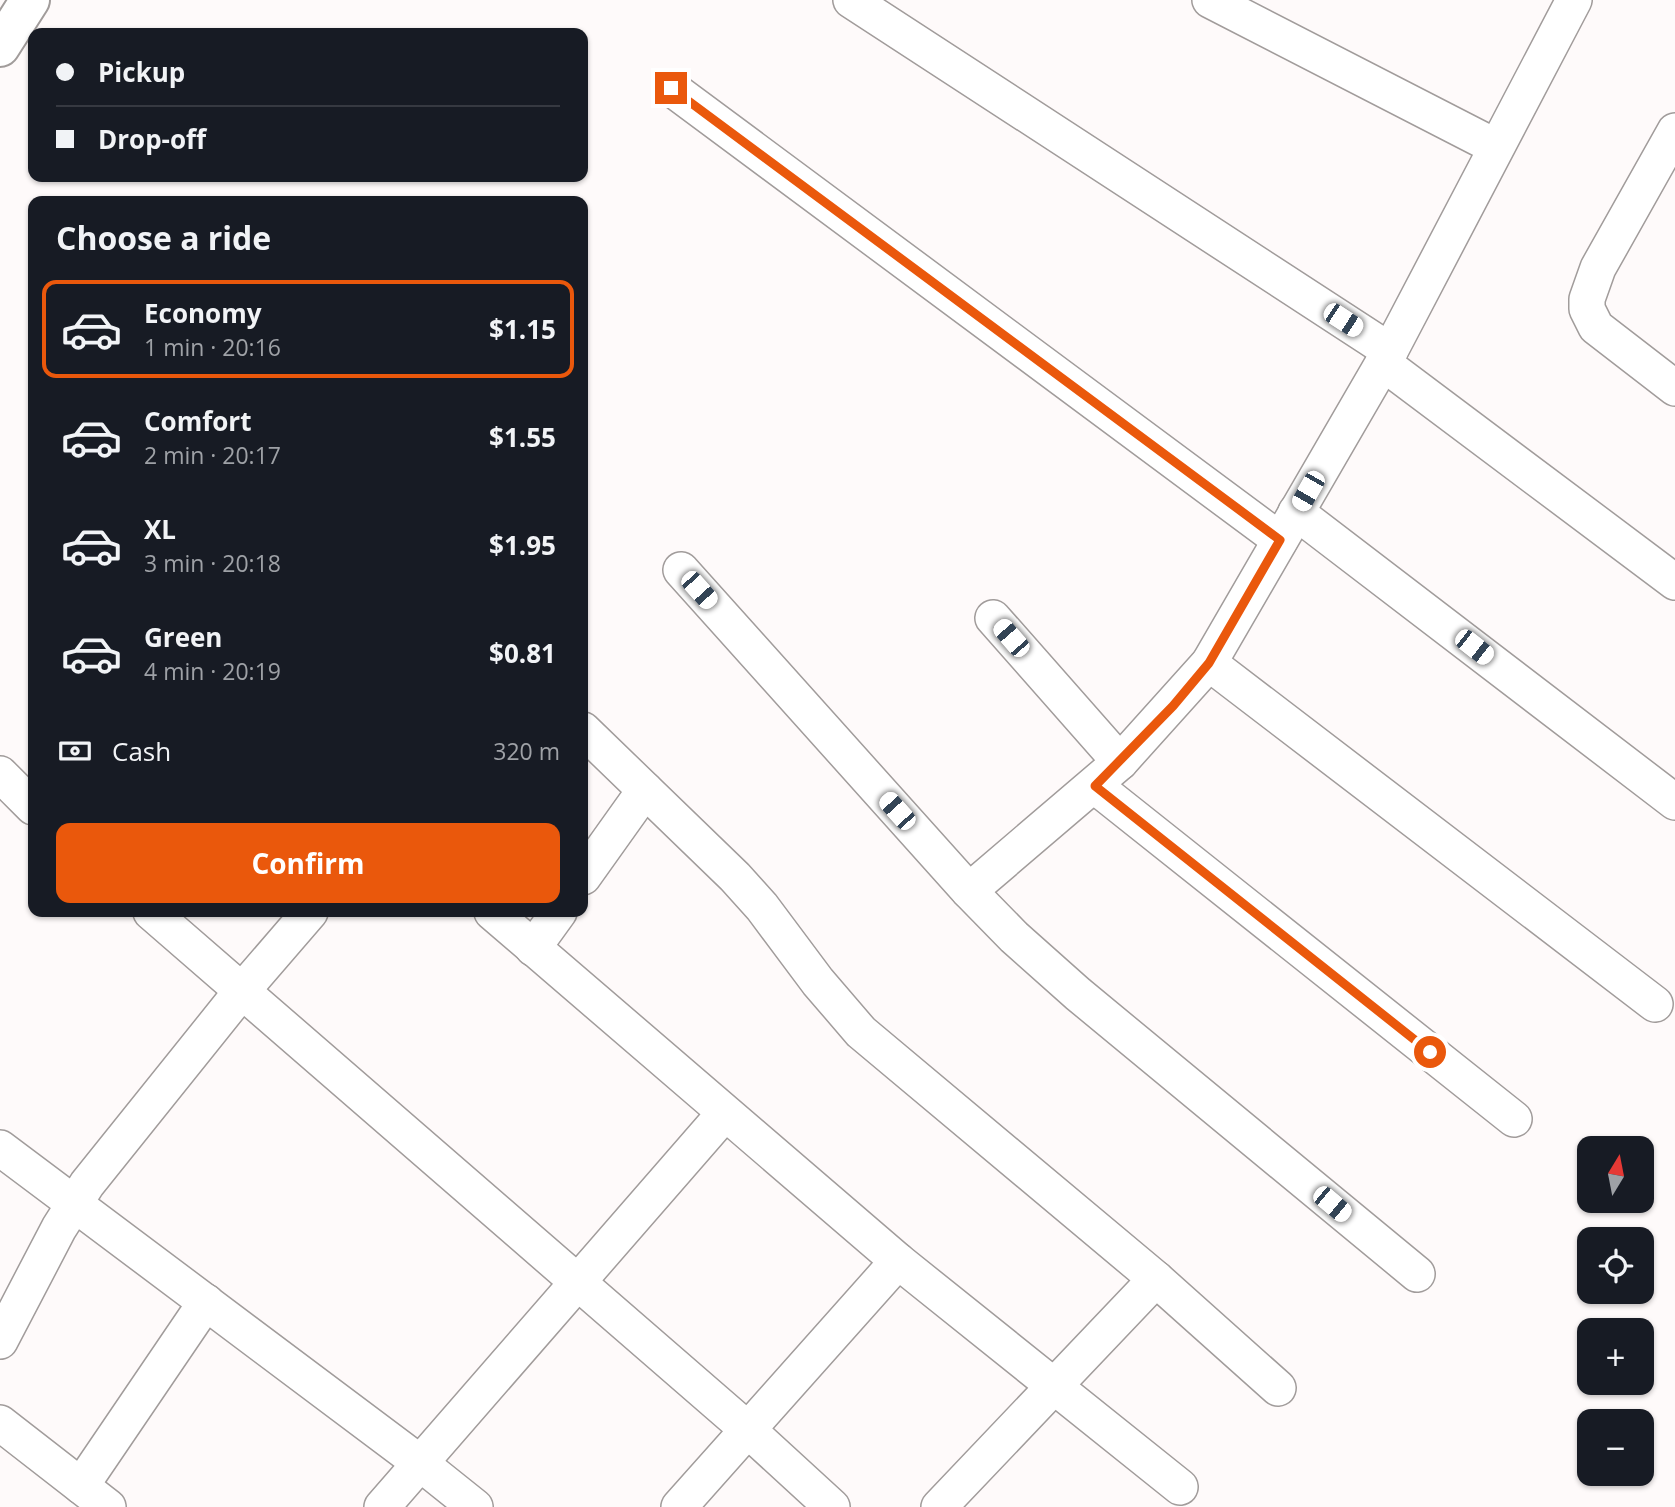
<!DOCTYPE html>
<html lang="en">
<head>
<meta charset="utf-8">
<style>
  :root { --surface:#171b24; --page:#20242c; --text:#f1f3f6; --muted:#9ea1a6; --line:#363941; --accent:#ea580c }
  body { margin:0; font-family:"Open Sans",sans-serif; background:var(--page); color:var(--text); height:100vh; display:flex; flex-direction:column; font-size:26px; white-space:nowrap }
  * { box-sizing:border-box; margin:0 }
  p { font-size:23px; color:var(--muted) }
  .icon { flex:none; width:38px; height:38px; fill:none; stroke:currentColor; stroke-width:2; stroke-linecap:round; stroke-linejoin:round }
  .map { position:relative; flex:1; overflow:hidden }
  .details { position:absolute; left:28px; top:196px; width:560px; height:721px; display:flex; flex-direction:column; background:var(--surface); border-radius:14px; box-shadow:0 2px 5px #0004 }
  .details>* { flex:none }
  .top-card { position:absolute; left:28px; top:28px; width:560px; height:154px; border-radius:14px; box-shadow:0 2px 5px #0004; display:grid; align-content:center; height:154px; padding:0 28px; background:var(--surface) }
  .needle { width:46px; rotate:10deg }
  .controls { position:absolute; left:1577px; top:1136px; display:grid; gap:14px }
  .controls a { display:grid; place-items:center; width:77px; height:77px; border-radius:14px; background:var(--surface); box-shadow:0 2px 5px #0004; font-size:35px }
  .end { position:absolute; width:32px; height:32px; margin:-16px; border:9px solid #ea580c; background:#fff; box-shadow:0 0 0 4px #fff }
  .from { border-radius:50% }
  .car { position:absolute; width:21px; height:42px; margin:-21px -10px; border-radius:9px; box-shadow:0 0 5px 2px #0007; background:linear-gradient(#fff 24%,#345 0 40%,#fff 0 76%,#345 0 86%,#fff 0) }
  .top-card b { display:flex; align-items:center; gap:24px; height:66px; font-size:26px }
  .top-card b+b { border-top:2px solid var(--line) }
  .top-card i { width:18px; height:18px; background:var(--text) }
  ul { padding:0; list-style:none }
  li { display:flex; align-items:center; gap:21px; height:98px; margin:0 14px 10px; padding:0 14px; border:4px solid transparent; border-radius:14px }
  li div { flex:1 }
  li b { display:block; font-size:26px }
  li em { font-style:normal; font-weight:700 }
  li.on { border-color:var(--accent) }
  li>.icon { width:63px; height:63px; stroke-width:1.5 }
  h2 { padding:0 28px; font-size:32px; line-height:84px }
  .pay { display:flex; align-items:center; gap:18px; height:77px; padding:0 28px; font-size:26px }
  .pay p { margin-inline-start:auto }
  .action { display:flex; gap:14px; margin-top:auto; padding:14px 28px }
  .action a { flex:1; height:80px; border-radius:14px; background:var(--accent); color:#fff; font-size:28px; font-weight:700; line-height:80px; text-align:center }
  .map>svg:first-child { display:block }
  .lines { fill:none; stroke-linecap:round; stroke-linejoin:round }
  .minor-casing { stroke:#a19c9b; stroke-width:38 }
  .primary-casing { stroke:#a19c9b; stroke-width:42 }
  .minor { stroke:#fff; stroke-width:35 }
  .primary { stroke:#fff; stroke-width:38 }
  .route { stroke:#ea580c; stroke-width:9 }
</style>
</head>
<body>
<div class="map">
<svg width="1675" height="1507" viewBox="0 0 1675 1507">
  <rect width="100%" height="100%" fill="#fefafa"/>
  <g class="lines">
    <defs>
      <g id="minor">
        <polyline points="851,0 1390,351"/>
        <polyline points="1210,0 1496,147"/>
        <polyline points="671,88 1280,540"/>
        <polyline points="1675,131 1598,268 1587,299 1587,309 1596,327 1675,388"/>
        <polyline points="1383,363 1675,582"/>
        <polyline points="1296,512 1675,802"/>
        <polyline points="681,570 969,891 1014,937 1078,994 1417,1274"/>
        <polyline points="993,618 1120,762"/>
        <polyline points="1209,663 1655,1004"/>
        <polyline points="583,730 735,877 762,907 818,982 861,1032 1156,1279 1278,1388"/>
        <polyline points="0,774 33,807"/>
        <polyline points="1095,786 1514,1119"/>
        <polyline points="583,877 645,790"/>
        <polyline points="969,891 1120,762 1209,663 1390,351 1574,0"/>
        <polyline points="151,912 747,1429 832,1507"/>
        <polyline points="492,912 898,1261 1180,1487"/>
        <polyline points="533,948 559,912"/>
        <polyline points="0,1148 420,1463 475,1507"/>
        <polyline points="0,1341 59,1228 87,1184 241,992 310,912"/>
        <polyline points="0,1423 108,1507"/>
        <polyline points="81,1486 206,1302"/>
        <polyline points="382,1507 724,1114"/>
        <polyline points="679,1507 898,1261"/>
        <polyline points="939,1507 1156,1279"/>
      </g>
      <polyline id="primary" points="0,47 30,0"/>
    </defs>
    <use href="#minor" class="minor-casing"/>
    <use href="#primary" class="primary-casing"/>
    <use href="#minor" class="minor"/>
    <use href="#primary" class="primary"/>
  </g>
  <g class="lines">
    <polyline class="route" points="671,88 1280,540 1209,663 1173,706 1095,786 1430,1052"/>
  </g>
</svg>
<div class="controls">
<a><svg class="needle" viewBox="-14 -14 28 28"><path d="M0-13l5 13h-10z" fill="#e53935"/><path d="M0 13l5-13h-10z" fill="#9ea1a6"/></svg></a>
<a><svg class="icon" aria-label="locate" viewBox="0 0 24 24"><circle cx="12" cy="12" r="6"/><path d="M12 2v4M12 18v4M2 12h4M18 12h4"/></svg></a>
<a>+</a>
<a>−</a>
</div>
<i class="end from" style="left:1430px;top:1052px"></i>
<i class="end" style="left:671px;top:88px"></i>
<i class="car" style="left:1343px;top:320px;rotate:123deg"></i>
<i class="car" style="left:1308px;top:491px;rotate:210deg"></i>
<i class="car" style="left:699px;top:590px;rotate:138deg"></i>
<i class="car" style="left:1011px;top:638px;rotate:319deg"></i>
<i class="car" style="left:1474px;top:647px;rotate:128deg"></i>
<i class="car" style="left:897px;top:811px;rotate:318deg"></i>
<i class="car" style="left:1332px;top:1204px;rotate:130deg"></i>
<div class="top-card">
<b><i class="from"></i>Pickup</b>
<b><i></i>Drop-off</b>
</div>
<section class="details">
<h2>Choose a ride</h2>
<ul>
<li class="on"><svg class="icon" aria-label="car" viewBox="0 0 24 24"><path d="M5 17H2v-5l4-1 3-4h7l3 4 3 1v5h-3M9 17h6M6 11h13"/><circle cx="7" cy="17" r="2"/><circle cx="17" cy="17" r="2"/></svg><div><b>Economy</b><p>1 min · 20:16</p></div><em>$1.15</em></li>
<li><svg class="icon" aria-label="car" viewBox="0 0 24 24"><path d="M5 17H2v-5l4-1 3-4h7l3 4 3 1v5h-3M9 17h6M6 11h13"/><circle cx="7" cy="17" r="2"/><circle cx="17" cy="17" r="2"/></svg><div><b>Comfort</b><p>2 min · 20:17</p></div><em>$1.55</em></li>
<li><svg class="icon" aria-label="car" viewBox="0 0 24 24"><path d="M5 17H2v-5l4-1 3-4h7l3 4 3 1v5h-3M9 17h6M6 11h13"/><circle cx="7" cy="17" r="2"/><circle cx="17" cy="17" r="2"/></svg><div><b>XL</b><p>3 min · 20:18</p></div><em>$1.95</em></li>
<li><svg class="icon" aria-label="car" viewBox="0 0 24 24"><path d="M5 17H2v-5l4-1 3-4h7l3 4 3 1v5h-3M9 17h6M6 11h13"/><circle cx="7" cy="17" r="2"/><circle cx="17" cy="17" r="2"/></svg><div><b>Green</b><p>4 min · 20:19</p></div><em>$0.81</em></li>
</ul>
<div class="pay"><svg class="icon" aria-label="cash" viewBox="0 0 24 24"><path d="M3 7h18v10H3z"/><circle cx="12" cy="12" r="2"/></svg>Cash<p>320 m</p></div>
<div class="action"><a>Confirm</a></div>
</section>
</div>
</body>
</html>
